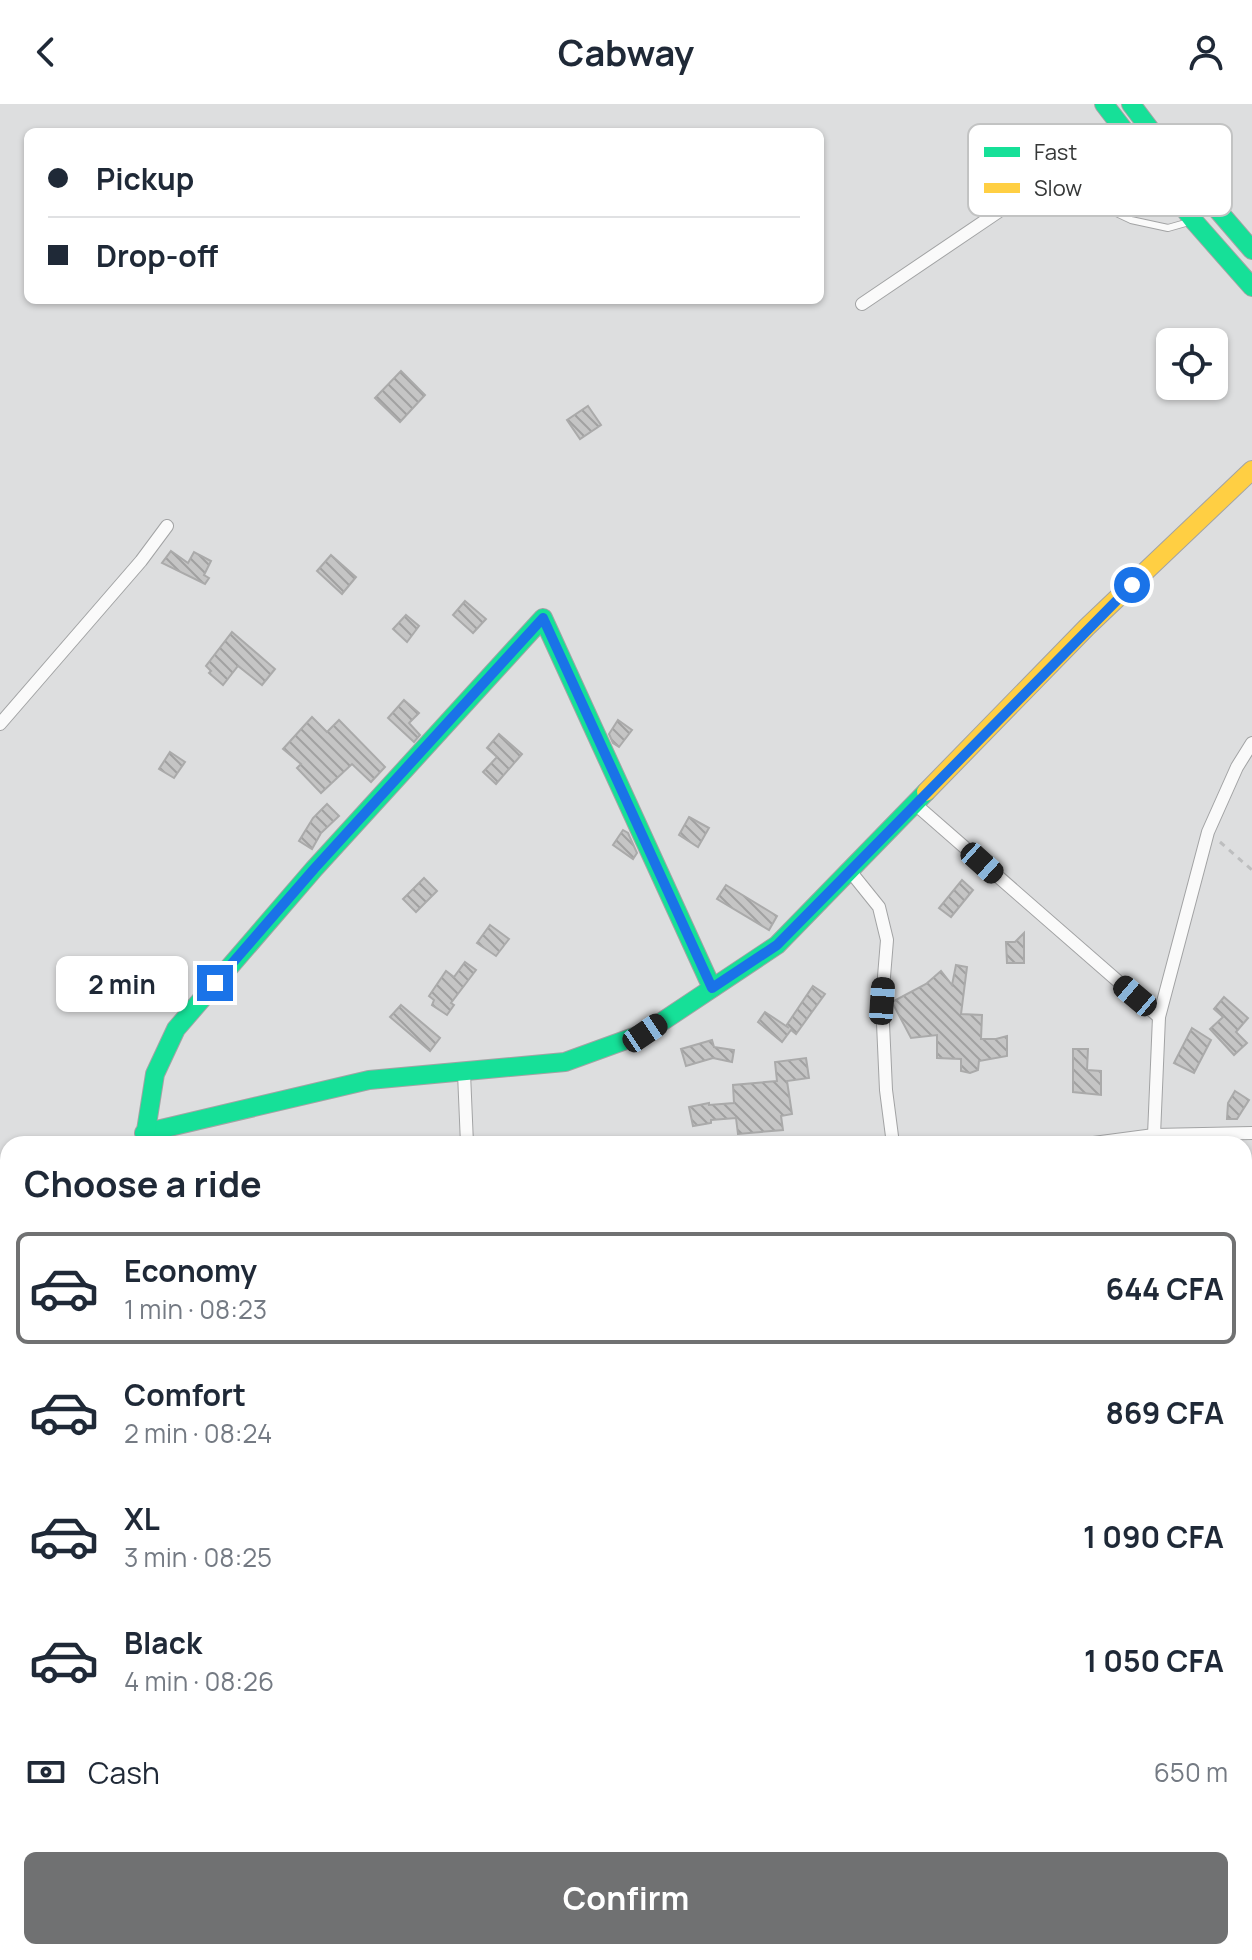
<!DOCTYPE html>
<html lang="en">
<head>
<meta charset="utf-8">
<style>
  :root { --surface:#fff; --page:#f2f2f3; --text:#1f2937; --muted:#747a83; --line:#e0e1e3; --accent:#707172 }
  body { margin:0; font-family:Manrope,sans-serif; background:var(--page); color:var(--text); height:100vh; display:flex; flex-direction:column; font-size:30px; white-space:nowrap }
  * { box-sizing:border-box; margin:0 }
  p { font-size:26px; color:var(--muted) }
  .icon { flex:none; width:44px; height:44px; fill:none; stroke:currentColor; stroke-width:2; stroke-linecap:round; stroke-linejoin:round }
  .map { position:relative; flex:1; overflow:hidden }
  .panel { position:absolute; left:0px; top:1032px; width:1252px; height:824px; display:flex; flex-direction:column; background:var(--surface); border-radius:24px 24px 0 0; box-shadow:0 2px 6px #0004 }
  .panel>* { flex:none }
  .guide { position:absolute; left:24px; top:24px; width:800px; height:176px; border-radius:12px; box-shadow:0 2px 6px #0004; display:grid; align-content:center; height:176px; padding:0 24px; background:var(--surface) }
  .buttons { position:absolute; left:1156px; top:224px; display:grid; gap:16px }
  .buttons a { display:grid; place-items:center; width:72px; height:72px; border-radius:12px; background:var(--surface); box-shadow:0 2px 6px #0004; font-size:40px }
  .end { position:absolute; width:36px; height:36px; margin:-18px; border:10px solid #1a73e8; background:#fff; box-shadow:0 0 0 4px #fff }
  .from { border-radius:50% }
  .bubble { position:absolute; height:56px; border-radius:12px; background:var(--surface); box-shadow:0 2px 6px #0004; font-size:26px; font-weight:700; line-height:56px; text-align:center }
  .car { position:absolute; width:24px; height:48px; margin:-24px -12px; border-radius:10px; box-shadow:0 0 6px 2px #0007; background:linear-gradient(#222 24%,#8ab4d8 0 40%,#222 0 76%,#8ab4d8 0 86%,#222 0) }
  .guide b { display:flex; align-items:center; gap:28px; height:76px; font-size:30px }
  .guide b+b { border-top:2px solid var(--line) }
  .guide i { width:20px; height:20px; background:var(--text) }
  ul { padding:0; list-style:none }
  li { display:flex; align-items:center; gap:24px; height:112px; margin:0 16px 12px; padding:0 8px; border:4px solid transparent; border-radius:12px }
  li div { flex:1 }
  li b { display:block; font-size:30px }
  li em { font-style:normal; font-weight:700 }
  li.selected { border-color:var(--accent) }
  li>.icon { width:72px; height:72px; stroke-width:1.5 }
  h2 { padding:0 24px; font-size:36px; line-height:96px }
  .pay { display:flex; align-items:center; gap:20px; height:88px; padding:0 24px; font-size:30px }
  .pay p { margin-inline-start:auto }
  .cta { display:flex; gap:16px; margin-top:auto; padding:16px 24px }
  .cta a { flex:1; height:92px; border-radius:12px; background:var(--accent); color:#fff; font-size:32px; font-weight:700; line-height:92px; text-align:center }
  header { display:flex; justify-content:space-between; align-items:center; height:104px; padding:0 24px; background:var(--surface); font-size:36px; font-weight:700 }
  .map>svg:first-child { display:block }
  .building { fill:url(#building-back-hatch); stroke:#aaa; stroke-width:2 }
  .lines { fill:none; stroke-linecap:round; stroke-linejoin:round }
  .lane-casing { stroke:#a2a3a4; stroke-width:8 }
  .street-casing { stroke:#a2a3a4; stroke-width:14 }
  .fast-casing { stroke:#a2a3a4; stroke-width:20 }
  .slow-casing { stroke:#a2a3a4; stroke-width:20 }
  .path { stroke:#bdbebf; stroke-width:3; stroke-dasharray:6 6; stroke-linecap:butt }
  .lane { stroke:#fafafa; stroke-width:6 }
  .street { stroke:#fafafa; stroke-width:12 }
  .fast { stroke:#16e098; stroke-width:18 }
  .slow { stroke:#ffcf43; stroke-width:18 }
  .route { stroke:#1a73e8; stroke-width:10 }
  .key { fill:#fff; stroke:#c2c3c3; stroke-width:2 }
  .key-label { font-size:22px; fill:#353737 }
</style>
</head>
<body>
<header><svg class="icon" aria-label="back" viewBox="0 0 24 24"><path d="M15 5l-7 7 7 7"/></svg>Cabway<svg class="icon" aria-label="person" viewBox="0 0 24 24"><circle cx="12" cy="8" r="4"/><path d="M4 21q1-7 8-7t8 7"/></svg></header>
<div class="map">
<svg width="1252" height="1856" viewBox="0 0 1252 1856">
  <defs>
    <pattern id="building-back-hatch" width="6" height="6" patternUnits="userSpaceOnUse" patternTransform="scale(2)"><rect width="6" height="6" fill="#c5c5c5"/><path d="M-1 5l2 2M0 0l6 6M5-1l2 2" fill="none" stroke="#a1a1a1"/></pattern>
  </defs>
  <rect width="100%" height="100%" fill="#dddedf"/>
  <g class="building">
    <polygon points="401,267 425,291 400,318 375,294"/>
    <polygon points="588,302 601,321 580,335 567,316"/>
    <polygon points="171,447 188,459 194,448 211,457 204,471 209,474 205,480 162,459"/>
    <polygon points="331,451 356,473 342,490 317,467"/>
    <polygon points="465,497 486,515 473,529 453,511"/>
    <polygon points="406,511 419,522 407,538 393,525"/>
    <polygon points="232,528 275,565 262,581 238,562 223,581 209,569 211,567 206,562"/>
    <polygon points="404,596 419,609 409,619 420,631 414,638 388,614"/>
    <polygon points="312,613 327,628 339,616 385,663 371,678 352,660 321,689 297,664 301,660 283,645"/>
    <polygon points="618,616 632,626 619,643 613,639 609,630"/>
    <polygon points="499,630 522,650 496,680 483,668 497,653 487,644"/>
    <polygon points="170,648 185,658 174,674 159,665"/>
    <polygon points="327,700 339,712 321,729 312,745 299,737 313,714"/>
    <polygon points="689,713 709,724 698,743 679,731"/>
    <polygon points="623,726 628,729 637,749 633,755 613,741"/>
    <polygon points="424,774 437,787 416,808 403,795"/>
    <polygon points="962,776 973,786 951,813 939,804"/>
    <polygon points="726,781 777,812 769,826 717,795"/>
    <polygon points="490,821 509,835 496,852 477,839"/>
    <polygon points="1024,829 1024,859 1007,859 1006,838 1015,838"/>
    <polygon points="465,858 476,866 451,899 454,901 447,911 432,901 434,896 429,892 446,867 454,873"/>
    <polygon points="956,861 967,863 961,910 982,911 981,935 996,935 1007,932 1007,952 979,957 978,966 970,969 961,967 961,955 937,954 937,931 911,934 892,898 926,880 941,867 952,881"/>
    <polygon points="813,882 825,890 796,930 791,926 782,938 758,918 765,908 789,924 786,922"/>
    <polygon points="1224,893 1248,914 1236,928 1247,939 1234,951 1210,925 1223,913 1214,905"/>
    <polygon points="401,901 440,934 430,947 390,913"/>
    <polygon points="1192,924 1211,936 1194,969 1174,959"/>
    <polygon points="712,936 714,943 734,946 732,958 713,954 686,962 681,945"/>
    <polygon points="1073,945 1088,945 1087,966 1101,967 1101,991 1073,988"/>
    <polygon points="806,954 809,974 787,977 792,1010 781,1012 783,1026 738,1030 736,1014 711,1016 711,1019 693,1022 689,1003 709,999 709,1001 734,999 733,981 777,977 775,958"/>
    <polygon points="1235,987 1249,996 1237,1015 1227,1015 1228,999"/>
  </g>
  <g class="lines">
    <defs>
      <polyline id="lane" points="1080,92 1131,116 1168,124 1189,118"/>
      <g id="street">
        <polyline points="862,200 1122,24"/>
        <polyline points="0,620 141,457 167,422"/>
        <polyline points="915,700 1159,913"/>
        <polyline points="850,767 879,803 887,836 882,897 886,986 893,1040"/>
        <polyline points="464,969 467,1040"/>
        <polyline points="1154,1031 1159,913 1208,728 1237,663 1252,639"/>
        <polyline points="1086,1040 1154,1031 1252,1029"/>
        <polyline points="0,1198 8,1196"/>
        <polyline points="1244,1282 1252,1277"/>
        <polyline points="1244,1425 1252,1430"/>
        <polyline points="0,1528 8,1586"/>
        <polyline points="1244,1601 1252,1607"/>
        <polyline points="1207,1848 1214,1856"/>
        <polyline points="214,1856 224,1850 250,1848"/>
        <polyline points="1029,1856 1033,1848"/>
      </g>
      <g id="fast">
        <polyline points="1104,0 1193,116 1252,183"/>
        <polyline points="1131,0 1165,45 1252,146"/>
        <polyline points="144,1029 369,976 565,958 645,929 777,841 926,688"/>
        <polyline points="144,1039 155,970 176,925 314,765 543,514 712,884"/>
      </g>
      <polyline id="slow" points="926,688 1087,523 1252,366"/>
    </defs>
    <use href="#lane" class="lane-casing"/>
    <use href="#street" class="street-casing"/>
    <use href="#fast" class="fast-casing"/>
    <use href="#slow" class="slow-casing"/>
    <g class="path">
      <polyline points="1220,738 1252,766"/>
      <polyline points="1244,1298 1252,1305"/>
      <polyline points="1244,1360 1252,1352"/>
    </g>
    <use href="#lane" class="lane"/>
    <use href="#street" class="street"/>
    <use href="#fast" class="fast"/>
    <use href="#slow" class="slow"/>
  </g>
  <g class="lines">
    <polyline class="route" points="215,879 314,765 543,514 712,884 777,841 1132,481"/>
  </g>
  <rect x="968" y="20" width="264" height="92" rx="12" class="key"/>
  <rect x="984" y="43" width="36" height="10" fill="#16e098"/>
  <rect x="984" y="79" width="36" height="10" fill="#ffcf43"/>
  <g class="key-label">
    <text x="1034" y="56">Fast</text>
    <text x="1034" y="92">Slow</text>
  </g>
</svg>
<div class="buttons">
<a><svg class="icon" aria-label="locate" viewBox="0 0 24 24"><circle cx="12" cy="12" r="6"/><path d="M12 2v4M12 18v4M2 12h4M18 12h4"/></svg></a>
</div>
<i class="end from" style="left:1132px;top:481px"></i>
<i class="end" style="left:215px;top:879px"></i>
<div class="bubble" style="left:56px;top:852px;width:132px">2 min</div>
<i class="car" style="left:982px;top:759px;rotate:132deg"></i>
<i class="car" style="left:1135px;top:892px;rotate:310deg"></i>
<i class="car" style="left:882px;top:897px;rotate:4deg"></i>
<i class="car" style="left:645px;top:929px;rotate:56deg"></i>
<div class="guide">
<b><i class="from"></i>Pickup</b>
<b><i></i>Drop-off</b>
</div>
<section class="panel">
<h2>Choose a ride</h2>
<ul>
<li class="selected"><svg class="icon" aria-label="car" viewBox="0 0 24 24"><path d="M5 17H2v-5l4-1 3-4h7l3 4 3 1v5h-3M9 17h6M6 11h13"/><circle cx="7" cy="17" r="2"/><circle cx="17" cy="17" r="2"/></svg><div><b>Economy</b><p>1 min · 08:23</p></div><em>644 CFA</em></li>
<li><svg class="icon" aria-label="car" viewBox="0 0 24 24"><path d="M5 17H2v-5l4-1 3-4h7l3 4 3 1v5h-3M9 17h6M6 11h13"/><circle cx="7" cy="17" r="2"/><circle cx="17" cy="17" r="2"/></svg><div><b>Comfort</b><p>2 min · 08:24</p></div><em>869 CFA</em></li>
<li><svg class="icon" aria-label="car" viewBox="0 0 24 24"><path d="M5 17H2v-5l4-1 3-4h7l3 4 3 1v5h-3M9 17h6M6 11h13"/><circle cx="7" cy="17" r="2"/><circle cx="17" cy="17" r="2"/></svg><div><b>XL</b><p>3 min · 08:25</p></div><em>1 090 CFA</em></li>
<li><svg class="icon" aria-label="car" viewBox="0 0 24 24"><path d="M5 17H2v-5l4-1 3-4h7l3 4 3 1v5h-3M9 17h6M6 11h13"/><circle cx="7" cy="17" r="2"/><circle cx="17" cy="17" r="2"/></svg><div><b>Black</b><p>4 min · 08:26</p></div><em>1 050 CFA</em></li>
</ul>
<div class="pay"><svg class="icon" aria-label="cash" viewBox="0 0 24 24"><path d="M3 7h18v10H3z"/><circle cx="12" cy="12" r="2"/></svg>Cash<p>650 m</p></div>
<div class="cta"><a>Confirm</a></div>
</section>
</div>
</body>
</html>
